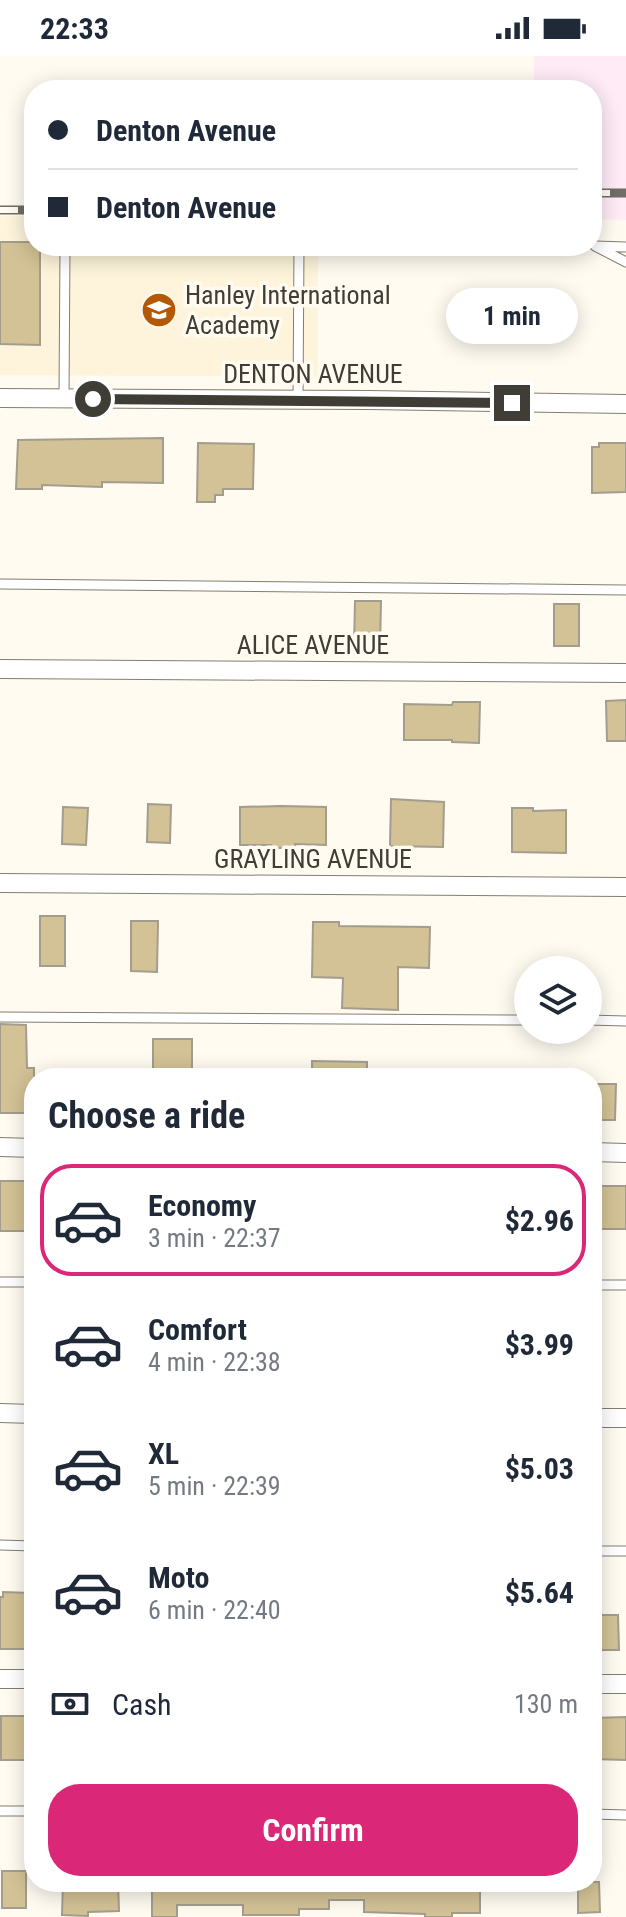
<!DOCTYPE html>
<html lang="en">
<head>
<meta charset="utf-8">
<style>
  :root { --surface:#fff; --page:#f2f2f3; --text:#1f2937; --muted:#747a83; --line:#e0e1e3; --accent:#db2777 }
  body { margin:0; font-family:"Roboto Condensed",sans-serif; background:var(--page); color:var(--text); height:100vh; display:flex; flex-direction:column; font-size:30px; white-space:nowrap }
  * { box-sizing:border-box; margin:0 }
  p { font-size:26px; color:var(--muted) }
  .icon { flex:none; width:44px; height:44px; fill:none; stroke:currentColor; stroke-width:2; stroke-linecap:round; stroke-linejoin:round }
  .map { position:relative; flex:1; overflow:hidden }
  .side { position:absolute; left:24px; top:1012px; width:578px; height:824px; display:flex; flex-direction:column; background:var(--surface); border-radius:32px; box-shadow:0 4px 20px #0003 }
  .side>* { flex:none }
  .banner { position:absolute; left:24px; top:24px; width:578px; height:176px; border-radius:32px; box-shadow:0 4px 20px #0003; display:grid; align-content:center; height:176px; padding:0 24px; background:var(--surface) }
  .buttons { position:absolute; left:514px; top:900px; display:grid; gap:16px }
  .buttons a { display:grid; place-items:center; width:88px; height:88px; border-radius:50%; background:var(--surface); box-shadow:0 4px 20px #0003; font-size:40px }
  .end { position:absolute; width:36px; height:36px; margin:-18px; border:10px solid #3f3d36; background:#fff; box-shadow:0 0 0 4px #fff }
  .from { border-radius:50% }
  .bubble { position:absolute; height:56px; border-radius:28px; background:var(--surface); box-shadow:0 4px 20px #0003; font-size:26px; font-weight:700; line-height:56px; text-align:center }
  .banner b { display:flex; align-items:center; gap:28px; height:76px; font-size:30px }
  .banner b+b { border-top:2px solid var(--line) }
  .banner i { width:20px; height:20px; background:var(--text) }
  ul { padding:0; list-style:none }
  li { display:flex; align-items:center; gap:24px; height:112px; margin:0 16px 12px; padding:0 8px; border:4px solid transparent; border-radius:32px }
  li div { flex:1 }
  li b { display:block; font-size:30px }
  li em { font-style:normal; font-weight:700 }
  li.current { border-color:var(--accent) }
  li>.icon { width:72px; height:72px; stroke-width:1.5 }
  h2 { padding:0 24px; font-size:36px; line-height:96px }
  .pay { display:flex; align-items:center; gap:20px; height:88px; padding:0 24px; font-size:30px }
  .pay p { margin-inline-start:auto }
  .primary-button { display:flex; gap:16px; margin-top:auto; padding:16px 24px }
  .primary-button a { flex:1; height:92px; border-radius:32px; background:var(--accent); color:#fff; font-size:32px; font-weight:700; line-height:92px; text-align:center }
  .status { display:flex; justify-content:space-between; align-items:center; height:56px; padding:0 40px; background:var(--surface); direction:ltr }
  .status svg { height:22px; fill:currentColor }
  .map>svg:first-child { display:block }
  .built { fill:#fdf4db }
  .industrial { fill:#feebf6 }
  .building { fill:#d3c296; stroke:#a39d8d; stroke-width:2 }
  .lines { fill:none; stroke-linecap:round; stroke-linejoin:round }
  .lane-casing { stroke:#847e6e; stroke-width:11 }
  .street-casing { stroke:#847e6e; stroke-width:20 }
  .lane { stroke:#fff; stroke-width:9 }
  .street { stroke:#fff; stroke-width:18 }
  .rail-casing { stroke:#6f6d65; stroke-width:9 }
  .rail { stroke:#fffbf1; stroke-width:6; stroke-dasharray:18; stroke-linecap:butt }
  .route { stroke:#3f3d36; stroke-width:10 }
  .labels { text-anchor:middle; stroke-width:7; stroke-linejoin:round; paint-order:stroke }
  .poi-label { font-size:26px; fill:#3f3d36; stroke:#fffbf1; text-anchor:start }
  .street-label { font-size:26px; fill:#3f3d36; stroke:#fffbf1 }
</style>
</head>
<body>
<div class="status"><b>22:33</b><svg viewBox="0 0 49 12"><path d="M0 12V9h3v3zM5 12V6h3v6zM10 12V3h3v9zM15 12V0h3v12zM26 1h20v11H26zM47 4h2v5h-2z"/></svg></div>
<div class="map">
<svg width="626" height="1861" viewBox="0 0 626 1861">
  <rect width="100%" height="100%" fill="#fffbf1"/>
  <polygon class="built" points="0,160 34,160 34,190 318,190 318,321 0,319"/>
  <polygon class="industrial" points="534,0 626,0 626,164 592,163 592,34 534,34"/>
  <g class="building">
    <polygon points="0,186 34,186 34,190 40,190 40,289 0,288"/>
    <polygon points="163,382 163,427 102,426 102,431 42,429 42,433 16,433 18,384"/>
    <polygon points="198,387 254,388 253,433 223,433 223,439 215,439 215,446 197,446"/>
    <polygon points="599,387 626,387 626,436 592,437 592,391 599,391"/>
    <polygon points="355,545 381,545 380,591 354,590"/>
    <rect x="554" y="548" width="25" height="42"/>
    <polygon points="626,644 626,685 607,685 606,645"/>
    <polygon points="453,646 480,646 479,687 452,686 452,684 404,684 404,648 452,649"/>
    <polygon points="391,743 444,746 443,791 390,790"/>
    <polygon points="148,748 171,749 170,787 147,786"/>
    <polygon points="281,750 326,751 326,789 295,788 295,792 271,792 271,789 240,789 240,751"/>
    <polygon points="63,751 88,752 86,789 62,788"/>
    <polygon points="512,752 533,752 533,755 566,754 566,797 512,796"/>
    <rect x="40" y="860" width="25" height="50"/>
    <polygon points="131,865 158,865 157,916 131,915"/>
    <polygon points="313,866 339,866 339,870 430,871 429,912 398,911 398,954 342,952 343,922 312,921"/>
    <polygon points="0,968 26,969 27,1012 34,1012 34,1057 0,1057"/>
    <rect x="153" y="983" width="39" height="39"/>
    <polygon points="312,1005 367,1006 367,1022 312,1022"/>
    <polygon points="592,1028 616,1028 615,1064 592,1064"/>
    <rect x="0" y="1125" width="33" height="50"/>
    <rect x="592" y="1130" width="34" height="43"/>
    <polygon points="3,1536 30,1537 30,1593 0,1593 0,1541 3,1541"/>
    <polygon points="592,1559 618,1559 619,1594 592,1594"/>
    <rect x="1" y="1660" width="33" height="44"/>
    <polygon points="626,1661 626,1704 592,1703 592,1662"/>
    <rect x="2" y="1815" width="24" height="37"/>
    <polygon points="63,1826 118,1826 119,1855 88,1856 88,1860 62,1859"/>
    <polygon points="152,1826 480,1826 480,1857 452,1857 452,1861 425,1861 425,1858 364,1856 364,1844 329,1844 329,1853 299,1853 299,1859 243,1859 243,1849 177,1849 177,1861 152,1861"/>
    <polygon points="578,1826 599,1826 600,1856 578,1857"/>
  </g>
  <g class="lines">
    <defs>
      <g id="lane">
        <polyline points="626,191 595,190 626,206"/>
        <polyline points="64,342 65,190"/>
        <polyline points="298,344 299,190"/>
        <polyline points="0,528 626,534"/>
        <polyline points="0,961 528,964"/>
        <polyline points="588,964 626,965"/>
        <polyline points="0,1226 34,1226"/>
        <polyline points="592,1229 626,1229"/>
        <polyline points="0,1489 34,1490"/>
        <polyline points="592,1495 626,1495"/>
        <polyline points="0,1755 34,1755"/>
        <polyline points="592,1758 626,1759"/>
      </g>
      <g id="street">
        <polyline points="0,342 369,344 626,348"/>
        <polyline points="0,613 626,617"/>
        <polyline points="0,827 626,831"/>
        <polyline points="0,1091 34,1092"/>
        <polyline points="592,1096 626,1097"/>
        <polyline points="0,1357 34,1358"/>
        <polyline points="592,1362 626,1362"/>
        <polyline points="0,1623 34,1623"/>
        <polyline points="592,1628 626,1628"/>
      </g>
    </defs>
    <use href="#lane" class="lane-casing"/>
    <use href="#street" class="street-casing"/>
    <use href="#lane" class="lane"/>
    <use href="#street" class="street"/>
    <defs>
      <g id="rail">
        <polyline points="592,137 626,137"/>
        <polyline points="0,154 34,154"/>
      </g>
    </defs>
    <use href="#rail" class="rail-casing"/>
    <use href="#rail" class="rail"/>
  </g>
  <g class="lines">
    <polyline class="route" points="93,343 512,347"/>
  </g>
  <defs>
    <symbol id="school-disc" viewBox="-11 -11 22 22"><circle r="9.5" fill="#b55803" stroke="#fffbf1"/><path d="M0-5L7-2L0 1L-7-2ZM-4 1L0 2.5L4 1V4Q0 6-4 4Z" fill="#fff"/></symbol>
  </defs>
  <g fill-rule="evenodd">
    <use href="#school-disc" x="139" y="234" width="40" height="40"/>
  </g>
  <g class="labels">
    <g class="poi-label">
      <text x="185" y="248">Hanley International<tspan x="185" dy="30">Academy</tspan></text>
    </g>
    <g class="street-label">
      <text x="313" y="327">DENTON AVENUE</text>
      <text x="313" y="598">ALICE AVENUE</text>
      <text x="313" y="812">GRAYLING AVENUE</text>
    </g>
  </g>
</svg>
<div class="buttons">
<a><svg class="icon" aria-label="layers" viewBox="0 0 24 24"><path d="M12 4l9 5-9 5-9-5zM3 14l9 5 9-5"/></svg></a>
</div>
<i class="end from" style="left:93px;top:343px"></i>
<i class="end" style="left:512px;top:347px"></i>
<div class="bubble" style="left:446px;top:232px;width:132px">1 min</div>
<div class="banner">
<b><i class="from"></i>Denton Avenue</b>
<b><i></i>Denton Avenue</b>
</div>
<section class="side">
<h2>Choose a ride</h2>
<ul>
<li class="current"><svg class="icon" aria-label="car" viewBox="0 0 24 24"><path d="M5 17H2v-5l4-1 3-4h7l3 4 3 1v5h-3M9 17h6M6 11h13"/><circle cx="7" cy="17" r="2"/><circle cx="17" cy="17" r="2"/></svg><div><b>Economy</b><p>3 min · 22:37</p></div><em>$2.96</em></li>
<li><svg class="icon" aria-label="car" viewBox="0 0 24 24"><path d="M5 17H2v-5l4-1 3-4h7l3 4 3 1v5h-3M9 17h6M6 11h13"/><circle cx="7" cy="17" r="2"/><circle cx="17" cy="17" r="2"/></svg><div><b>Comfort</b><p>4 min · 22:38</p></div><em>$3.99</em></li>
<li><svg class="icon" aria-label="car" viewBox="0 0 24 24"><path d="M5 17H2v-5l4-1 3-4h7l3 4 3 1v5h-3M9 17h6M6 11h13"/><circle cx="7" cy="17" r="2"/><circle cx="17" cy="17" r="2"/></svg><div><b>XL</b><p>5 min · 22:39</p></div><em>$5.03</em></li>
<li><svg class="icon" aria-label="car" viewBox="0 0 24 24"><path d="M5 17H2v-5l4-1 3-4h7l3 4 3 1v5h-3M9 17h6M6 11h13"/><circle cx="7" cy="17" r="2"/><circle cx="17" cy="17" r="2"/></svg><div><b>Moto</b><p>6 min · 22:40</p></div><em>$5.64</em></li>
</ul>
<div class="pay"><svg class="icon" aria-label="cash" viewBox="0 0 24 24"><path d="M3 7h18v10H3z"/><circle cx="12" cy="12" r="2"/></svg>Cash<p>130 m</p></div>
<div class="primary-button"><a>Confirm</a></div>
</section>
</div>
</body>
</html>
